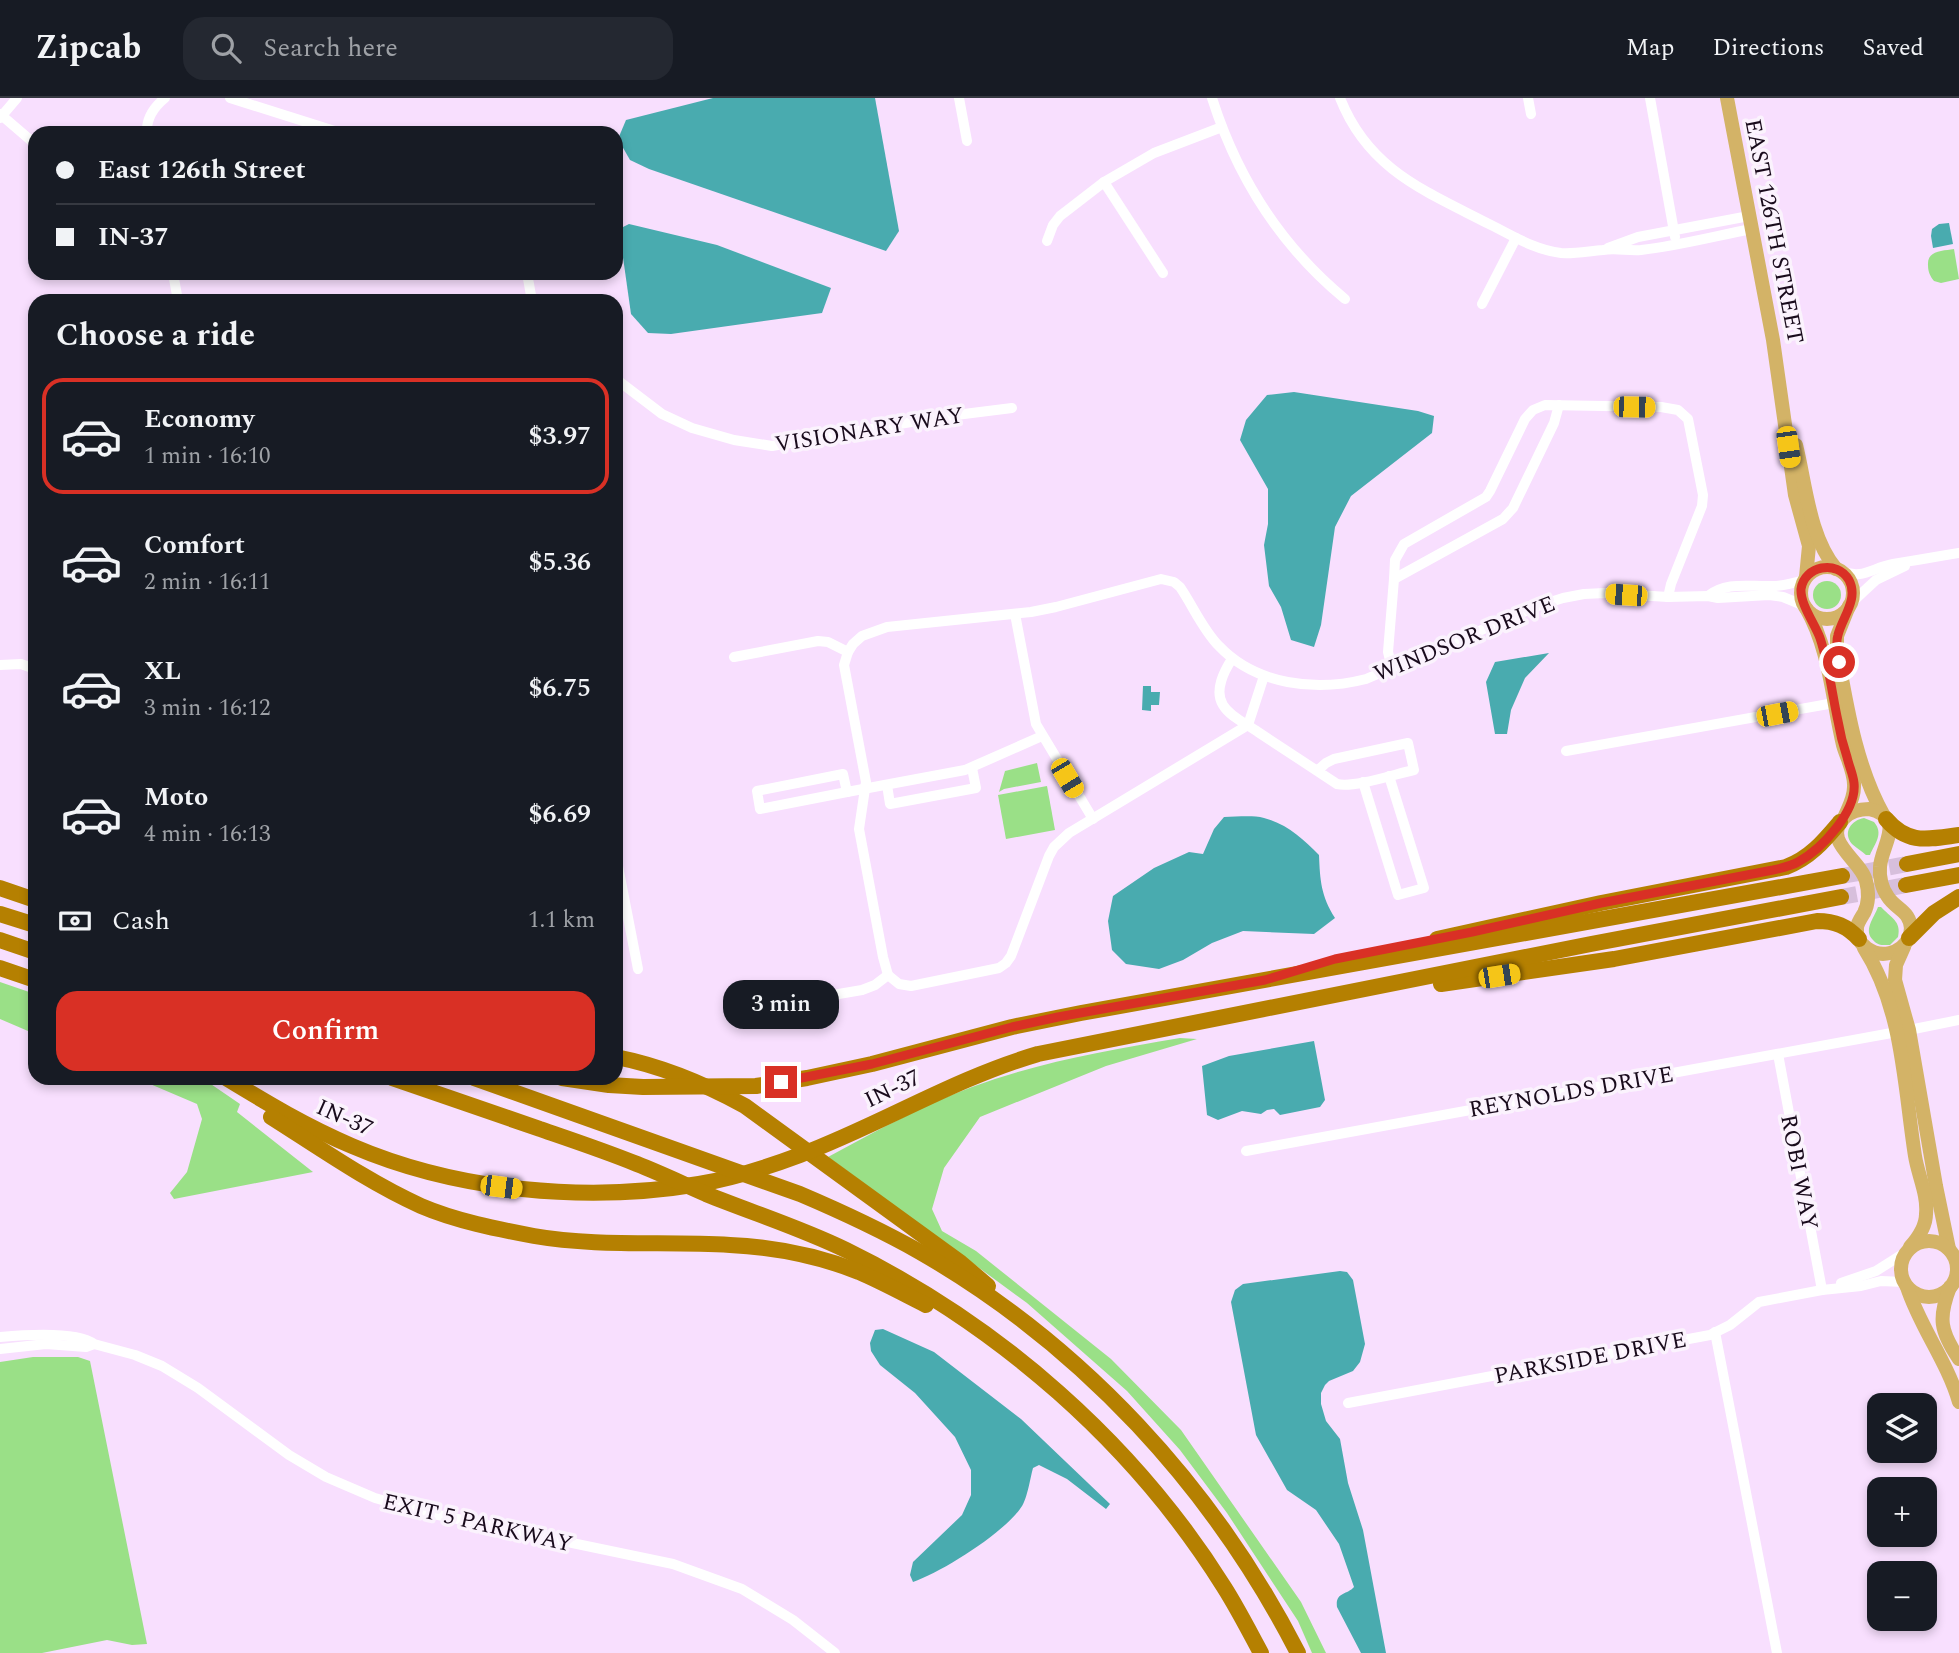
<!DOCTYPE html>
<html lang="en">
<head>
<meta charset="utf-8">
<style>
  :root { --surface:#171b24; --page:#242831; --text:#f1f3f6; --muted:#9ea1a6; --line:#363941; --accent:#d93025 }
  body { margin:0; font-family:Spectral,serif; background:var(--page); color:var(--text); height:100vh; display:flex; flex-direction:column; font-size:26px; white-space:nowrap }
  * { box-sizing:border-box; margin:0 }
  p { font-size:23px; color:var(--muted) }
  .icon { flex:none; width:38px; height:38px; fill:none; stroke:currentColor; stroke-width:2; stroke-linecap:round; stroke-linejoin:round }
  .map { position:relative; flex:1; overflow:hidden }
  .drawer { position:absolute; left:28px; top:196px; width:595px; height:791px; display:flex; flex-direction:column; background:var(--surface); border-radius:21px; box-shadow:0 4px 10px #0003 }
  .drawer>* { flex:none }
  .guide { position:absolute; left:28px; top:28px; width:595px; height:154px; border-radius:21px; box-shadow:0 4px 10px #0003; display:grid; align-content:center; height:154px; padding:0 28px; background:var(--surface) }
  .tools { position:absolute; left:1867px; top:1295px; display:grid; gap:14px }
  .tools a { display:grid; place-items:center; width:70px; height:70px; border-radius:14px; background:var(--surface); box-shadow:0 4px 10px #0003; font-size:35px }
  .end { position:absolute; width:32px; height:32px; margin:-16px; border:9px solid #d93025; background:#fff; box-shadow:0 0 0 4px #fff }
  .from { border-radius:50% }
  .bubble { position:absolute; height:49px; border-radius:21px; background:var(--surface); box-shadow:0 4px 10px #0003; font-size:23px; font-weight:600; line-height:49px; text-align:center }
  .car { position:absolute; width:21px; height:42px; margin:-21px -10px; border-radius:9px; box-shadow:0 0 5px 2px #0007; background:linear-gradient(#f5c518 24%,#345 0 40%,#f5c518 0 76%,#345 0 86%,#f5c518 0) }
  .guide b { display:flex; align-items:center; gap:24px; height:66px; font-size:26px }
  .guide b+b { border-top:2px solid var(--line) }
  .guide i { width:18px; height:18px; background:var(--text) }
  ul { padding:0; list-style:none }
  li { display:flex; align-items:center; gap:21px; height:116px; margin:0 14px 10px; padding:0 14px; border:4px solid transparent; border-radius:21px }
  li div { flex:1 }
  li b { display:block; font-size:26px }
  li em { font-style:normal; font-weight:600 }
  li.on { border-color:var(--accent) }
  li>.icon { width:63px; height:63px; stroke-width:1.5 }
  h2 { padding:0 28px; font-size:32px; line-height:84px }
  .pay { display:flex; align-items:center; gap:18px; height:77px; padding:0 28px; font-size:26px }
  .pay p { margin-inline-start:auto }
  .button { display:flex; gap:14px; margin-top:auto; padding:14px 28px }
  .button a { flex:1; height:80px; border-radius:21px; background:var(--accent); color:#fff; font-size:28px; font-weight:600; line-height:80px; text-align:center }
  header { display:flex; align-items:center; gap:42px; box-sizing:border-box; height:98px; padding:0 35px; background:var(--surface); border-bottom:2px solid var(--line) }
  header strong { font-size:33px }
  nav { display:flex; gap:38px; margin-inline-start:auto; font-size:24px }
  .search { width:490px; height:63px; background:var(--page); display:flex; align-items:center; gap:18px; box-sizing:border-box; padding:0 24px; border-radius:21px; color:var(--muted); font-size:26px }
  .map>svg:first-child { display:block }
  .green { fill:#9ae087 }
  .water { fill:#49abaf }
  .lines { fill:none; stroke-linecap:round; stroke-linejoin:round }
  .highway-tunnel { stroke:#d7bfdc; stroke-width:16; stroke-dasharray:16 8; stroke-linecap:butt }
  .minor { stroke:#fff; stroke-width:10 }
  .major { stroke:#d3b367; stroke-width:14 }
  .highway { stroke:#b58001; stroke-width:16 }
  .route { stroke:#d93025; stroke-width:9 }
  .labels { text-anchor:middle; stroke-width:7; stroke-linejoin:round; paint-order:stroke }
  .street-label { font-size:23px; fill:#190b1c; stroke:#fbf3fd }
</style>
</head>
<body>
<header>
<strong>Zipcab</strong>
<div class="search"><svg class="icon" aria-label="search" viewBox="0 0 24 24"><circle cx="10" cy="10" r="6"/><path d="M15 15l6 6"/></svg>Search here</div>
<nav><a>Map</a><a>Directions</a><a>Saved</a></nav>
</header>
<div class="map">
<svg width="1959" height="1555" viewBox="0 0 1959 1555">
  <rect width="100%" height="100%" fill="#f8dffe"/>
  <g class="green">
    <path d="M 1954,151 L 1959,181 L 1941,185 L 1934,183 C 1930,178 1928,174 1928,167 C 1927,152 1943,153 1954,151 Z"/>
    <circle cx="1827" cy="497" r="14"/>
    <polygon points="1037,665 1041,684 1004,691 999,694 1005,673"/>
    <polygon points="1047,688 1055,732 1006,741 998,697"/>
    <path d="M 1864,720 L 1874,724 C 1884,736 1875,745 1870,757 L 1866,757 C 1862,753 1856,750 1852,746 C 1842,734 1852,722 1864,720 Z"/>
    <path d="M 1878,809 L 1881,809 C 1890,819 1902,823 1898,839 L 1890,847 C 1883,847 1878,848 1873,842 C 1863,832 1874,820 1878,809 Z"/>
    <polygon points="0,884 35,896 35,936 0,921"/>
    <path d="M 1180,940 L 1197,941 L 1106,968 L 980,1019 L 944,1070 L 932,1111 L 942,1133 L 976,1153 L 1111,1261 L 1181,1332 L 1301,1504 L 1326,1555 L 1312,1555 L 1298,1523 L 1227,1415 L 1180,1352 L 1127,1293 L 1027,1205 L 828,1059 C 875,1034 922,1007 972,989 C 1040,964 1109,952 1180,940 Z"/>
    <polygon points="136,980 202,980 240,1006 237,1014 313,1074 174,1101 170,1095 187,1074 202,1021 197,1006"/>
    <polygon points="33,1259 78,1259 90,1263 147,1546 132,1547 107,1542 42,1555 0,1555 0,1264"/>
  </g>
  <g class="water">
    <polygon points="713,0 875,0 899,133 886,153 649,71 630,62 618,41 626,22"/>
    <polygon points="1949,125 1953,146 1933,150 1931,138 1932,131 1939,126"/>
    <polygon points="629,126 717,147 831,190 822,215 671,236 648,235 631,216 619,131"/>
    <polygon points="1294,294 1418,313 1434,318 1432,335 1351,398 1335,429 1321,527 1314,549 1291,542 1281,509 1269,488 1264,447 1268,426 1268,391 1240,342 1246,322 1267,297"/>
    <polygon points="1549,555 1525,580 1511,612 1507,636 1495,636 1486,584 1495,564"/>
    <polygon points="1143,588 1151,588 1151,594 1160,594 1159,607 1151,607 1151,613 1142,612"/>
    <path d="M 1224,719 C 1237,719 1252,717 1264,720 C 1287,726 1303,741 1319,757 C 1320,782 1321,798 1335,820 L 1314,836 L 1243,833 L 1212,845 L 1183,862 L 1159,871 L 1126,866 L 1112,852 L 1108,823 L 1113,798 L 1154,770 L 1189,754 L 1203,756 L 1214,731 Z"/>
    <polygon points="1314,943 1325,1002 1320,1009 1280,1017 1274,1011 1267,1012 1261,1016 1242,1013 1218,1022 1207,1017 1202,968 1229,958"/>
    <path d="M 1340,1173 L 1347,1174 L 1353,1182 L 1365,1246 L 1360,1264 L 1353,1273 L 1329,1283 L 1325,1287 L 1321,1295 L 1321,1306 L 1326,1323 L 1340,1341 L 1348,1385 L 1363,1432 L 1386,1555 L 1361,1555 L 1337,1509 C 1335,1494 1347,1497 1354,1489 L 1339,1446 L 1316,1412 L 1287,1392 L 1256,1337 L 1231,1204 L 1235,1192 L 1243,1186 Z"/>
    <path d="M 883,1231 L 934,1254 L 1021,1321 L 1110,1406 L 1106,1411 L 1067,1381 L 1039,1367 L 1033,1370 C 1030,1381 1027,1403 1020,1411 C 1002,1436 942,1474 913,1484 L 910,1477 L 913,1464 L 962,1417 L 971,1397 L 971,1372 L 955,1339 L 915,1295 L 880,1267 L 871,1253 L 870,1245 L 875,1232 Z"/>
  </g>
  <g class="lines">
    <g class="highway-tunnel">
      <polyline points="1842,778 1907,766"/>
      <polyline points="1841,799 1906,787"/>
    </g>
    <g class="minor">
      <polyline points="230,0 341,35"/>
      <polyline points="959,0 967,43"/>
      <path d="M 1212,0 C 1237,79 1281,148 1345,201"/>
      <path d="M 1340,0 C 1368,71 1423,92 1487,125 C 1510,136 1534,152 1561,155 C 1575,156 1589,153 1603,152 C 1616,150 1628,153 1641,152 C 1678,148 1715,138 1752,131"/>
      <polyline points="1528,0 1531,16"/>
      <polyline points="1650,0 1675,139"/>
      <polyline points="0,16 35,46"/>
      <polyline points="0,20 17,0"/>
      <path d="M 147,35 C 146,20 154,9 165,0"/>
      <polyline points="1104,84 1163,175"/>
      <polyline points="1047,143 1053,127 1060,118 1104,84 1154,55 1222,29"/>
      <polyline points="1608,150 1638,139 1749,118"/>
      <polyline points="173,175 178,203"/>
      <polyline points="527,175 532,203"/>
      <polyline points="1482,206 1516,140"/>
      <polyline points="616,281 662,316 692,330 734,342 772,348 940,319 1012,310"/>
      <path d="M 1840,473 C 1864,482 1871,470 1893,466 C 1915,462 1937,459 1959,455"/>
      <polyline points="1394,481 1395,462 1404,446 1486,399 1490,393 1525,321 1533,312 1545,307 1661,309 1678,312 1688,321 1703,397 1702,408 1671,486 1668,499"/>
      <path d="M 1708,498 C 1727,483 1749,489 1772,488 C 1783,488 1794,485 1804,482"/>
      <polyline points="1849,507 1876,482 1905,468"/>
      <polyline points="1015,516 1036,626 1093,721"/>
      <polyline points="848,554 844,567 866,684 859,731 883,859 888,877"/>
      <path d="M 734,559 L 818,543 L 828,544 L 848,554 L 853,546 L 862,538 L 887,529 L 1031,514 L 1056,509 L 1161,481 L 1174,484 L 1180,489 C 1193,508 1203,532 1219,548 C 1256,587 1316,594 1366,581 L 1538,508 L 1563,500 L 1584,496 L 1605,495 L 1668,499 L 1708,498 L 1718,500 L 1769,497 L 1783,499 L 1805,508"/>
      <path d="M 1232,561 C 1224,573 1214,593 1223,607 C 1230,619 1247,626 1258,634 C 1284,651 1310,668 1337,686 C 1355,690 1395,676 1414,672 L 1408,645 L 1334,661 L 1326,665 L 1317,673"/>
      <polyline points="0,567 21,566 35,571"/>
      <polyline points="1392,570 1388,554 1394,481 1503,421 1513,410 1554,325 1559,307"/>
      <polyline points="1566,653 1834,605"/>
      <polyline points="616,661 616,664"/>
      <polygon points="843,676 847,694 760,711 757,693"/>
      <polyline points="1363,684 1398,797 1424,790 1389,678"/>
      <polyline points="887,687 890,706 976,690 972,670"/>
      <polyline points="847,694 965,672 1042,638"/>
      <polyline points="616,758 638,871"/>
      <polyline points="792,904 862,892 875,887 888,877 899,886 911,888 999,870 1006,865 1011,858 1049,758 1054,749 1069,735 1248,627 1264,578"/>
      <polyline points="1909,932 1959,922"/>
      <polyline points="1778,956 1822,1192"/>
      <polyline points="1246,1053 1897,934"/>
      <polyline points="1955,1181 1959,1179"/>
      <polyline points="1841,1185 1876,1173 1906,1154"/>
      <polyline points="1715,1234 1777,1555"/>
      <path d="M 0,1239 C 22,1237 77,1233 94,1246 L 135,1257 L 162,1268 L 198,1290 L 289,1357 L 326,1379 L 375,1400 L 424,1414 L 673,1466 L 742,1491 L 793,1522 L 835,1555"/>
      <polyline points="0,1251 46,1246 86,1249 94,1246"/>
      <polyline points="1348,1305 1710,1237 1730,1227 1759,1204 1822,1192 1861,1188 1881,1183 1904,1184"/>
    </g>
    <g class="major">
      <polyline points="1727,0 1773,242 1795,397 1809,448 1806,479"/>
      <path d="M 1796,347 C 1806,387 1809,438 1836,471"/>
      <circle cx="1827" cy="495" r="26"/>
      <path d="M 1849,508 L 1837,538 L 1837,553 C 1847,609 1856,668 1884,718"/>
      <path d="M 1806,510 C 1830,552 1832,601 1843,647 C 1847,661 1855,675 1854,689 C 1854,701 1848,710 1844,720"/>
      <path d="M 1869,711 C 1907,720 1881,748 1880,769 C 1879,779 1882,791 1888,799 C 1893,807 1902,811 1907,818 C 1917,834 1906,851 1890,855 C 1874,859 1855,847 1857,829 C 1858,824 1861,820 1864,815 C 1869,805 1869,794 1866,783 C 1861,762 1821,743 1844,720 C 1851,713 1860,711 1869,711 Z"/>
      <polyline points="1904,849 1896,867 1895,882 1909,932 1936,1088 1949,1151"/>
      <path d="M 1864,850 C 1903,911 1904,988 1915,1058 C 1918,1077 1928,1097 1926,1116 C 1926,1129 1918,1140 1910,1149"/>
      <circle cx="1929" cy="1171" r="28"/>
      <path d="M 1907,1189 C 1920,1229 1947,1263 1959,1304"/>
      <path d="M 1950,1189 C 1938,1220 1940,1233 1959,1261"/>
    </g>
    <g class="highway">
      <path d="M 1886,721 C 1908,747 1928,741 1959,737"/>
      <polyline points="1907,766 1959,756"/>
      <polyline points="1906,787 1959,777"/>
      <polyline points="0,790 35,802"/>
      <polyline points="0,816 35,827"/>
      <polyline points="1909,840 1934,815 1959,799"/>
      <path d="M 1437,841 L 1601,805 L 1786,769 C 1810,760 1824,743 1840,724"/>
      <polyline points="0,842 35,854"/>
      <polyline points="0,870 35,882"/>
      <path d="M 1441,886 L 1614,861 L 1817,823 C 1835,823 1847,828 1859,841"/>
      <path d="M 616,959 C 662,968 703,985 745,1008 L 961,1165 L 988,1188"/>
      <path d="M 226,980 C 267,1005 307,1029 352,1048 C 457,1093 586,1105 699,1086 C 734,1080 768,1069 800,1057 C 882,1026 953,981 1038,956 L 1591,846 L 1841,799"/>
      <path d="M 392,980 C 442,997 491,1014 540,1031 C 572,1042 605,1053 637,1066 C 660,1075 683,1086 706,1096 C 753,1115 801,1130 846,1152 C 999,1227 1134,1345 1224,1489 C 1238,1511 1249,1533 1261,1555"/>
      <path d="M 474,980 L 800,1096 C 840,1113 881,1132 920,1154 C 1082,1247 1213,1389 1298,1555"/>
      <polyline points="562,980 609,987 643,989 756,988 807,980 872,966 1012,929 1081,915 1842,778"/>
      <path d="M 271,1019 C 320,1050 368,1084 421,1108 C 456,1123 497,1131 534,1138 C 597,1149 666,1143 730,1147 C 773,1149 819,1158 859,1174 C 882,1184 904,1196 926,1207"/>
    </g>
  </g>
  <g class="lines">
    <path class="route" d="M 781,984 L 872,966 L 1012,929 L 1058,919 L 1265,882 L 1335,861 L 1472,834 L 1601,805 L 1773,772 C 1782,770 1791,768 1798,764 C 1822,751 1857,713 1854,685 C 1853,676 1849,668 1847,659 C 1843,647 1840,635 1838,623 C 1832,596 1829,567 1820,540 C 1815,526 1800,506 1801,491 C 1804,468 1837,461 1849,482 C 1859,501 1842,520 1838,537 C 1835,546 1838,555 1839,564"/>
  </g>
  <g class="labels">
    <g class="street-label">
      <text transform="translate(1775 133) rotate(79)" y="8">EAST 126TH STREET</text>
      <text transform="translate(869 331) rotate(-9)" y="8">VISIONARY WAY</text>
      <text transform="translate(1464 540) rotate(-22)" y="8">WINDSOR DRIVE</text>
      <text transform="translate(892 990) rotate(-26)" y="8">IN-37</text>
      <text transform="translate(1571 993) rotate(-10)" y="8">REYNOLDS DRIVE</text>
      <text transform="translate(345 1019) rotate(24)" y="8">IN-37</text>
      <text transform="translate(1800 1074) rotate(79)" y="8">ROBI WAY</text>
      <text transform="translate(1590 1259) rotate(-11)" y="8">PARKSIDE DRIVE</text>
      <text transform="translate(478 1424) rotate(13)" y="8">EXIT 5 PARKWAY</text>
    </g>
  </g>
</svg>
<div class="tools">
<a><svg class="icon" aria-label="layers" viewBox="0 0 24 24"><path d="M12 4l9 5-9 5-9-5zM3 14l9 5 9-5"/></svg></a>
<a>+</a>
<a>−</a>
</div>
<i class="end from" style="left:1839px;top:564px"></i>
<i class="end" style="left:781px;top:984px"></i>
<div class="bubble" style="left:723px;top:882px;width:116px">3 min</div>
<i class="car" style="left:1634px;top:309px;rotate:91deg"></i>
<i class="car" style="left:1788px;top:349px;rotate:172deg"></i>
<i class="car" style="left:1626px;top:497px;rotate:274deg"></i>
<i class="car" style="left:1777px;top:616px;rotate:79deg"></i>
<i class="car" style="left:1067px;top:680px;rotate:149deg"></i>
<i class="car" style="left:1499px;top:878px;rotate:81deg"></i>
<i class="car" style="left:501px;top:1089px;rotate:97deg"></i>
<div class="guide">
<b><i class="from"></i>East 126th Street</b>
<b><i></i>IN-37</b>
</div>
<section class="drawer">
<h2>Choose a ride</h2>
<ul>
<li class="on"><svg class="icon" aria-label="car" viewBox="0 0 24 24"><path d="M5 17H2v-5l4-1 3-4h7l3 4 3 1v5h-3M9 17h6M6 11h13"/><circle cx="7" cy="17" r="2"/><circle cx="17" cy="17" r="2"/></svg><div><b>Economy</b><p>1 min · 16:10</p></div><em>$3.97</em></li>
<li><svg class="icon" aria-label="car" viewBox="0 0 24 24"><path d="M5 17H2v-5l4-1 3-4h7l3 4 3 1v5h-3M9 17h6M6 11h13"/><circle cx="7" cy="17" r="2"/><circle cx="17" cy="17" r="2"/></svg><div><b>Comfort</b><p>2 min · 16:11</p></div><em>$5.36</em></li>
<li><svg class="icon" aria-label="car" viewBox="0 0 24 24"><path d="M5 17H2v-5l4-1 3-4h7l3 4 3 1v5h-3M9 17h6M6 11h13"/><circle cx="7" cy="17" r="2"/><circle cx="17" cy="17" r="2"/></svg><div><b>XL</b><p>3 min · 16:12</p></div><em>$6.75</em></li>
<li><svg class="icon" aria-label="car" viewBox="0 0 24 24"><path d="M5 17H2v-5l4-1 3-4h7l3 4 3 1v5h-3M9 17h6M6 11h13"/><circle cx="7" cy="17" r="2"/><circle cx="17" cy="17" r="2"/></svg><div><b>Moto</b><p>4 min · 16:13</p></div><em>$6.69</em></li>
</ul>
<div class="pay"><svg class="icon" aria-label="cash" viewBox="0 0 24 24"><path d="M3 7h18v10H3z"/><circle cx="12" cy="12" r="2"/></svg>Cash<p>1.1 km</p></div>
<div class="button"><a>Confirm</a></div>
</section>
</div>
</body>
</html>
